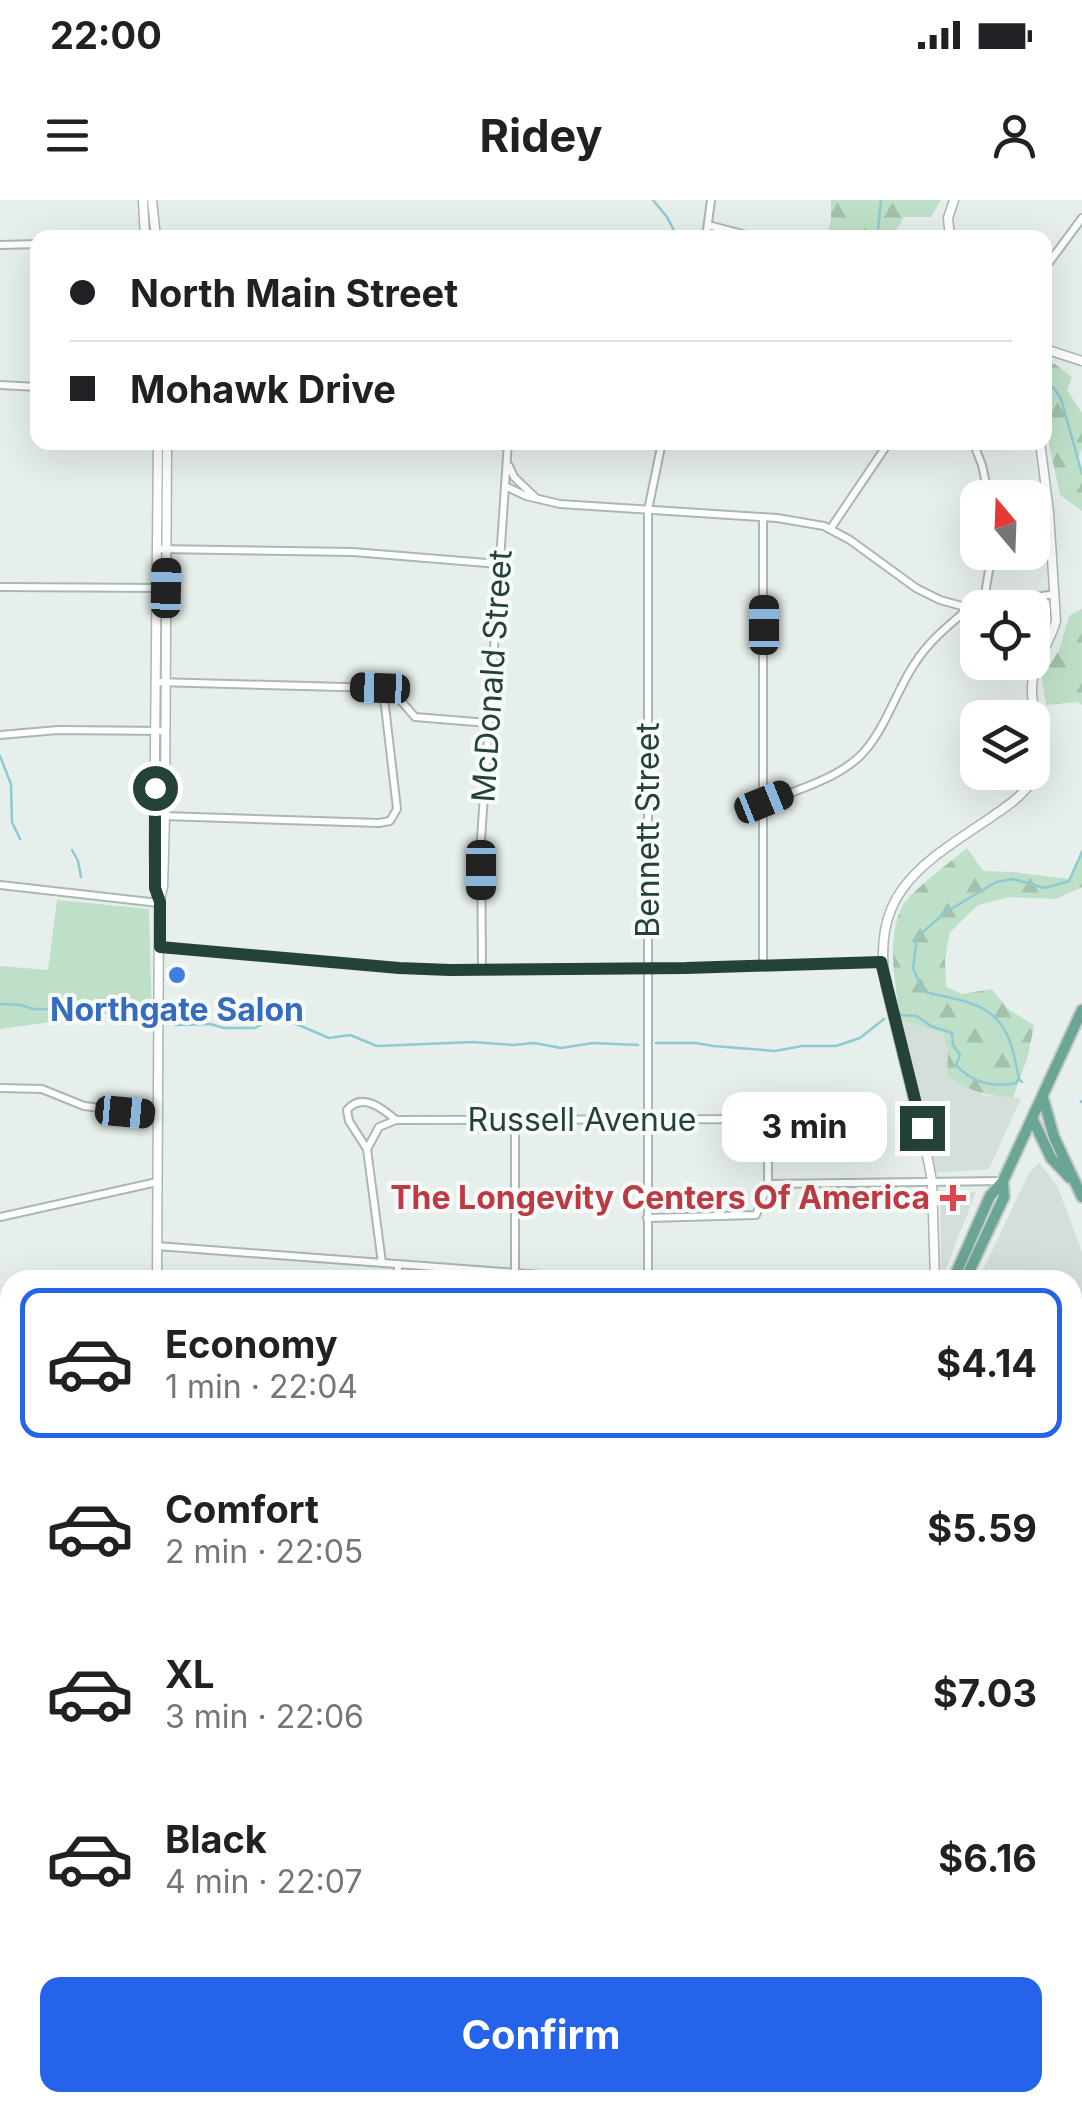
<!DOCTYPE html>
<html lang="en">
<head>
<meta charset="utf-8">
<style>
  :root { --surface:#fff; --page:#f2f2f2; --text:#202124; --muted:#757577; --line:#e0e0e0; --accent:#2563eb }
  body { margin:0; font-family:Inter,sans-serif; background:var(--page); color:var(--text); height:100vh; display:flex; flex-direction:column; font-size:38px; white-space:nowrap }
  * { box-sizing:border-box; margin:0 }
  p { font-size:32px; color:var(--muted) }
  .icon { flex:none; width:55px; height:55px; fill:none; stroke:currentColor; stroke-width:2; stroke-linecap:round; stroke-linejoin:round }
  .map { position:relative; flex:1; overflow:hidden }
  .details { position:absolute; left:0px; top:1070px; width:1082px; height:842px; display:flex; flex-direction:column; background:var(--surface); border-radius:30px 30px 0 0; box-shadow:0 10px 40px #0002 }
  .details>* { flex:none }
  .top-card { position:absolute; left:30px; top:30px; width:1022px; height:220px; border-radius:20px; box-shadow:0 10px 40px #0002; display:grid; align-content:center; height:220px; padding:0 40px; background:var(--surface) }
  .needle { width:65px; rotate:341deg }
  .controls { position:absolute; left:960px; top:280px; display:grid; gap:20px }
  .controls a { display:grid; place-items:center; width:90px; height:90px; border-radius:20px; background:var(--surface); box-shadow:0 10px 40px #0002; font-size:50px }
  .end { position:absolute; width:45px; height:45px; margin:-22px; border:12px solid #24423a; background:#fff; box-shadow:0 0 0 5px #fff }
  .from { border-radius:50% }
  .bubble { position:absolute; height:70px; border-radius:20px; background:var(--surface); box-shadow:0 10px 40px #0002; font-size:32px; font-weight:700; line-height:70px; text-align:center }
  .car { position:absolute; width:30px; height:60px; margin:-30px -15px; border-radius:12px; box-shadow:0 0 8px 2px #0007; background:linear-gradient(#222 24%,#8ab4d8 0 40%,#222 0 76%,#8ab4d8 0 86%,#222 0) }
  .top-card b { display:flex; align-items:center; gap:35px; height:95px; font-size:38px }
  .top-card b+b { border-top:2px solid var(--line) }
  .top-card i { width:25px; height:25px; background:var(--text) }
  ul { padding:18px 0 0; list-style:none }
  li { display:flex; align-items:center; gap:30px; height:150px; margin:0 20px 15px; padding:0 20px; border:5px solid transparent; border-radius:20px }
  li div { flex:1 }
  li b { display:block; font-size:38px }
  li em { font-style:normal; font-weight:700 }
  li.on { border-color:var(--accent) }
  li>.icon { width:90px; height:90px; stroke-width:1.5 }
  .cta { display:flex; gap:20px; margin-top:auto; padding:20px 40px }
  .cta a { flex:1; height:115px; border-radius:20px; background:var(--accent); color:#fff; font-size:40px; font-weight:700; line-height:115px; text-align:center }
  .status { display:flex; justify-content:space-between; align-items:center; height:70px; padding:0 50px; background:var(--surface); direction:ltr }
  .status svg { height:28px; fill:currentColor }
  header { display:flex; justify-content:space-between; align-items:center; height:130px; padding:0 40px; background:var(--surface); font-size:45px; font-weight:700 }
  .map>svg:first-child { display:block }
  .built { fill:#d4dfda }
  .forest { fill:url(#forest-firs) }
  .cemetery { fill:url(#cemetery-stones) }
  .green { fill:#bfe0c8 }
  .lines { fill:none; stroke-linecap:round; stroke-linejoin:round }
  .stream { stroke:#8ec9d4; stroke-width:2.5 }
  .minor-casing { stroke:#a8b8b2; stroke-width:10 }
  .tertiary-casing { stroke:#a8b8b2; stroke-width:11 }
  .primary-casing { stroke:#c2cac8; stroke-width:14 }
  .trunk-casing { stroke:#c2cac8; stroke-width:14 }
  .minor { stroke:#fff; stroke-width:6 }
  .tertiary { stroke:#fff; stroke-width:8 }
  .primary { stroke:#6aa596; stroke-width:10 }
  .trunk { stroke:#4c8a7c; stroke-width:10 }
  .route { stroke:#24423a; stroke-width:12 }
  .shop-dot { fill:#3f7fe0; stroke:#f7fbf9; stroke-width:4 }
  .health-dot { fill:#e0444e; stroke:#f7fbf9; stroke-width:4 }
  .labels { text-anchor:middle; stroke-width:8; stroke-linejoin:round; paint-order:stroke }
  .street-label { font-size:32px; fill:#24423a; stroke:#f7fbf9 }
  .shop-label { font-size:32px; font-weight:bold; fill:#366cbe; stroke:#f7fbf9 }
  .health-label { font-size:32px; font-weight:bold; fill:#be3a42; stroke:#f7fbf9; text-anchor:end }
</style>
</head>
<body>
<div class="status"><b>22:00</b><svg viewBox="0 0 49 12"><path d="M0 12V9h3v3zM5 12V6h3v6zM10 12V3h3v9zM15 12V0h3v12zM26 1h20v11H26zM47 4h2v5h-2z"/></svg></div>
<header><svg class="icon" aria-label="menu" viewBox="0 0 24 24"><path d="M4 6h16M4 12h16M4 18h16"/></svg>Ridey<svg class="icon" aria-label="person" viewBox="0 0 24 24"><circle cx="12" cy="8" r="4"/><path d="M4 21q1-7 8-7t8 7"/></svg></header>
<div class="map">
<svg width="1082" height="1911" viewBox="0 0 1082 1911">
  <defs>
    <pattern id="forest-firs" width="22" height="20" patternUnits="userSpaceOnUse" patternTransform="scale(2.5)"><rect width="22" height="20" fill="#bfe0c8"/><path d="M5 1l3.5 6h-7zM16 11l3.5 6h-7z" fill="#a4c1ad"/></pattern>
    <pattern id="cemetery-stones" width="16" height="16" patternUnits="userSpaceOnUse" patternTransform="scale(2.5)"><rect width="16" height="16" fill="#bfe0c8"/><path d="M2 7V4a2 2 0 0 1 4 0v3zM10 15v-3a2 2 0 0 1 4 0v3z" fill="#a4c1ad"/></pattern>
  </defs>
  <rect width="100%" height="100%" fill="#e6efeb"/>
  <g class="built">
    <polygon points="900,820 943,833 948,852 982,895 1021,898 989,969 935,973"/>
    <polygon points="1039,963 1057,985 1082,1052 1082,1294 1072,1293 1072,1080 978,1080 1029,973"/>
    <polygon points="940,990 976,992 943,1076 941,1066"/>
  </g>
  <g class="forest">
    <polygon points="831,0 941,0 931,17 904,17 892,37 827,37 831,19"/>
    <polygon points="1045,163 1055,164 1072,177 1067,190 1082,213 1082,247 1077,263 1082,269 1082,311 1060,295 1045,225"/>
    <polygon points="1082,409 1082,505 1077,502 1046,505 1042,477 1059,450 1069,416"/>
    <path d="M 967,648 L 983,671 L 1012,672 L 1070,679 L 1082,648 L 1082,687 L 1056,699 L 1009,697 L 978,705 L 950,732 L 945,759 L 946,787 L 962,794 L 992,789 L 1008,809 L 1034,825 L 1028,856 L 1013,898 C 986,895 969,892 947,875 L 948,852 L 943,833 L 900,820 C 896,783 885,739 903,705 C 911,691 953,660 967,648 Z"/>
  </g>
  <polygon class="cemetery" points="1082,1556 1082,1727 1073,1727 1072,1560"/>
  <g class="green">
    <polygon points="57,700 149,709 152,819 119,824 116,816 108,814 0,829 0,766 48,770"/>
    <polygon points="180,1903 744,1903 741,1911 605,1911 544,1906 496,1911 285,1911"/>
  </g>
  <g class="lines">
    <g class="stream">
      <polyline points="653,0 667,17 678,38"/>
      <polyline points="877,38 881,0"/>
      <polyline points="1045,182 1054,188 1061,199 1082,274"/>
      <polyline points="0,556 11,584 12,622 20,639"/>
      <polyline points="72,650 78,661 81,677"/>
      <polyline points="0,804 21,805 33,809 49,809"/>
      <polyline points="74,810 97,810 138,821"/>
      <path d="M 900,815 L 917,816 L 931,826 L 952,833 L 953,845 L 960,855 L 956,865 C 972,883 994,888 1016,883 L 1018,880"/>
      <polyline points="176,825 210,824 224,828 255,828 274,818 282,818 329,838 350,835 377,846 473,842 513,845 534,843 561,848 593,843 638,845"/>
      <polyline points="656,843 696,843 713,846 775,851 802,846 836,846 860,838 884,819"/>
      <path d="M 1022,882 L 1019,879 C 1012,844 1008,816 970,803 C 955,798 939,796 923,791 L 913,768 L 917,737 L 946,712 L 996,682 L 1013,679 L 1045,688 L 1069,681 L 1082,652"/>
      <polyline points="1081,902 1082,901"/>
      <polyline points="1072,1812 1082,1811"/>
      <polyline points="714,1902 715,1911"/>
    </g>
    <defs>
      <g id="minor">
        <polyline points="708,25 758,38"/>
        <polyline points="706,38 711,0"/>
        <polyline points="0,45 38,44"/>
        <polyline points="1045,68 1082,18"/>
        <polyline points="0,185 38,187"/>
        <polyline points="973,242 982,265 989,298"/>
        <polyline points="509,266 514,277 536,298"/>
        <polyline points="505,286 526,296 560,304 777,318 824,326 850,340 916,388 940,400 969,408 1055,394"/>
        <polyline points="763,317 763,764"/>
        <polyline points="831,328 889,242"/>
        <polyline points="157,349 353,352 499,364"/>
        <polyline points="0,387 167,388"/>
        <polyline points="983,406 992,352"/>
        <polyline points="156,482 380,488 395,494 415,517 488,523"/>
        <polyline points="0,535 58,530 166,531"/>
        <path d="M 764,603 C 796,590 835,580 860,556 C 884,533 896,491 915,463 C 929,441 949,425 969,408"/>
        <polyline points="163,616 379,623 390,621 397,609 385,506 380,488"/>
        <polyline points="0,685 159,703"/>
        <polyline points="160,747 399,768 450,770 686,768 881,762"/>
        <polyline points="482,769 481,639 508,242"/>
        <polyline points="0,888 42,889 84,906 158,915"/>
        <polyline points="515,920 515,1073"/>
        <polyline points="367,949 379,927 396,920 757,919 765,922 768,928 768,984 756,1015 647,1018"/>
        <polyline points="768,984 1002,981"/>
        <polyline points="0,1017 157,982"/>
        <polyline points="157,1046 609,1080"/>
        <path d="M 382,1063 L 367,949 L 349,921 L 347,910 C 362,892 382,908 396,920"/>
        <polyline points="398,1064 398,1080"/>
        <polyline points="648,1080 648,310 662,242"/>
        <polyline points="0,1187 10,1184"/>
        <polyline points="1072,1554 1082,1550"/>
        <polyline points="1072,1632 1082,1632"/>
        <polyline points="1072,1730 1082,1730"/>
        <polyline points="1072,1895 1082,1892"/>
        <polyline points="864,1902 868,1911"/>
        <polyline points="1029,1911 1053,1902"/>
      </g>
      <g id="tertiary">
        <polyline points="143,0 145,38"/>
        <polyline points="152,0 156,38"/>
        <polyline points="950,38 948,18 954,0"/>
        <polyline points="1045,149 1082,161"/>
        <polyline points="158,242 154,652 155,688 159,703"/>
        <polyline points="157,1080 159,703 163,687 165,616 167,242"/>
        <path d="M 935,1080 L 932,981 L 928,960 L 886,787 C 870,692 920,665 990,618 C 1007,606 1025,595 1035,576 C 1055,538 1030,521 1032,486 C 1033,464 1050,443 1056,421 L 1049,312 L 1040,242"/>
        <polyline points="0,1780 10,1779"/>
        <polyline points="1072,1792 1082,1791"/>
      </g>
      <g id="primary">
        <polyline points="1043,898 1054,937 1082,997"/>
        <polyline points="1033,920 1051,958 1070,978"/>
        <polyline points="953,1080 990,996 1003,981 1082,810"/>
        <polyline points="965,1080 1004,997 1003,981"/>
        <polyline points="1072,1422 1082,1402"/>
        <polyline points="747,1911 752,1902"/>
        <polyline points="770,1911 775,1902"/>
        <polyline points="793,1911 799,1902"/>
      </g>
      <g id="trunk">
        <polyline points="1072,1306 1082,1308"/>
        <polyline points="0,1355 10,1353"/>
        <polyline points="55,1911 136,1908 145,1911"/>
      </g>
    </defs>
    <use href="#minor" class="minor-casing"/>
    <use href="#tertiary" class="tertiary-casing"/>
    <use href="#primary" class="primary-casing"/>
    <use href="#trunk" class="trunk-casing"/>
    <use href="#minor" class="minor"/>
    <use href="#tertiary" class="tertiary"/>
    <use href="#primary" class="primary"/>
    <use href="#trunk" class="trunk"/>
  </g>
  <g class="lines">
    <polyline class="route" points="155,588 155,688 160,702 160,747 399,768 450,770 686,768 881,762 922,928"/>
  </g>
  <circle class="shop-dot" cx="177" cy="775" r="10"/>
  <path class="health-dot" d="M948 983h10v10h10v10h-10v10h-10v-10h-10v-10h10z"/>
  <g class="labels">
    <g class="street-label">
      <text transform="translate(492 476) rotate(-86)" y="11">McDonald Street</text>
      <text transform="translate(648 630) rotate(-90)" y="11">Bennett Street</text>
      <text x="582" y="931">Russell Avenue</text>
    </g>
    <g class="shop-label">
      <text x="177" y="821">Northgate Salon</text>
    </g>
    <g class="health-label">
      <text x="930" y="1009">The Longevity Centers Of America</text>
    </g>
  </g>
</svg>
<div class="controls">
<a><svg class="needle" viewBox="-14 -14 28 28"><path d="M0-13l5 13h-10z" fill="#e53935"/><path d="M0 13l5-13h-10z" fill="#757577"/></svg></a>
<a><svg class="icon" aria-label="locate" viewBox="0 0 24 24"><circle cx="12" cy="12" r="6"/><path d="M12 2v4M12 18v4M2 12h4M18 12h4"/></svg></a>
<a><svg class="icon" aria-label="layers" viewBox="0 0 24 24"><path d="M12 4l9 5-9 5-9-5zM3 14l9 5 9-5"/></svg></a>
</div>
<i class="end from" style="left:155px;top:588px"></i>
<i class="end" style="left:922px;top:928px"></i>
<div class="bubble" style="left:722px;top:892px;width:165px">3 min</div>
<i class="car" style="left:166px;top:388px;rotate:1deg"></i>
<i class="car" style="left:764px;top:425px;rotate:0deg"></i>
<i class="car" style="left:380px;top:488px;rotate:272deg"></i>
<i class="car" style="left:764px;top:602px;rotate:68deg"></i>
<i class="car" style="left:481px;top:670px;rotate:180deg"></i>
<i class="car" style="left:125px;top:912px;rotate:95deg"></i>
<div class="top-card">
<b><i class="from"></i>North Main Street</b>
<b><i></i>Mohawk Drive</b>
</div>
<section class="details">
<ul>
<li class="on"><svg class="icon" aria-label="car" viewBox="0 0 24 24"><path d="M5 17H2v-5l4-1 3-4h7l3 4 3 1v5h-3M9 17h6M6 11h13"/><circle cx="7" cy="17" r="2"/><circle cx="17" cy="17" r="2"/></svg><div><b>Economy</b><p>1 min · 22:04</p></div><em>$4.14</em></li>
<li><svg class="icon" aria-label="car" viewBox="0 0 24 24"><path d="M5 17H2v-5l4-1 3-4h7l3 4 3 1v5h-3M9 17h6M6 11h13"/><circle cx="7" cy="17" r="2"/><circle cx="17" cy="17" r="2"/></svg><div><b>Comfort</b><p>2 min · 22:05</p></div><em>$5.59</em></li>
<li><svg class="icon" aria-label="car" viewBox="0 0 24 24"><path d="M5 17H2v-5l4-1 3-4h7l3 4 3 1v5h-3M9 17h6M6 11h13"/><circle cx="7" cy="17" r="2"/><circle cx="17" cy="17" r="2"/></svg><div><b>XL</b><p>3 min · 22:06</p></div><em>$7.03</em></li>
<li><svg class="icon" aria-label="car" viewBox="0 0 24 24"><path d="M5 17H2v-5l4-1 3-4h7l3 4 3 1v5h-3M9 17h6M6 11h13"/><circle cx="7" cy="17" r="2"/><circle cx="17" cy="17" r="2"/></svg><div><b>Black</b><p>4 min · 22:07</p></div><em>$6.16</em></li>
</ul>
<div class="cta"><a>Confirm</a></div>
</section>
</div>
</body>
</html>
